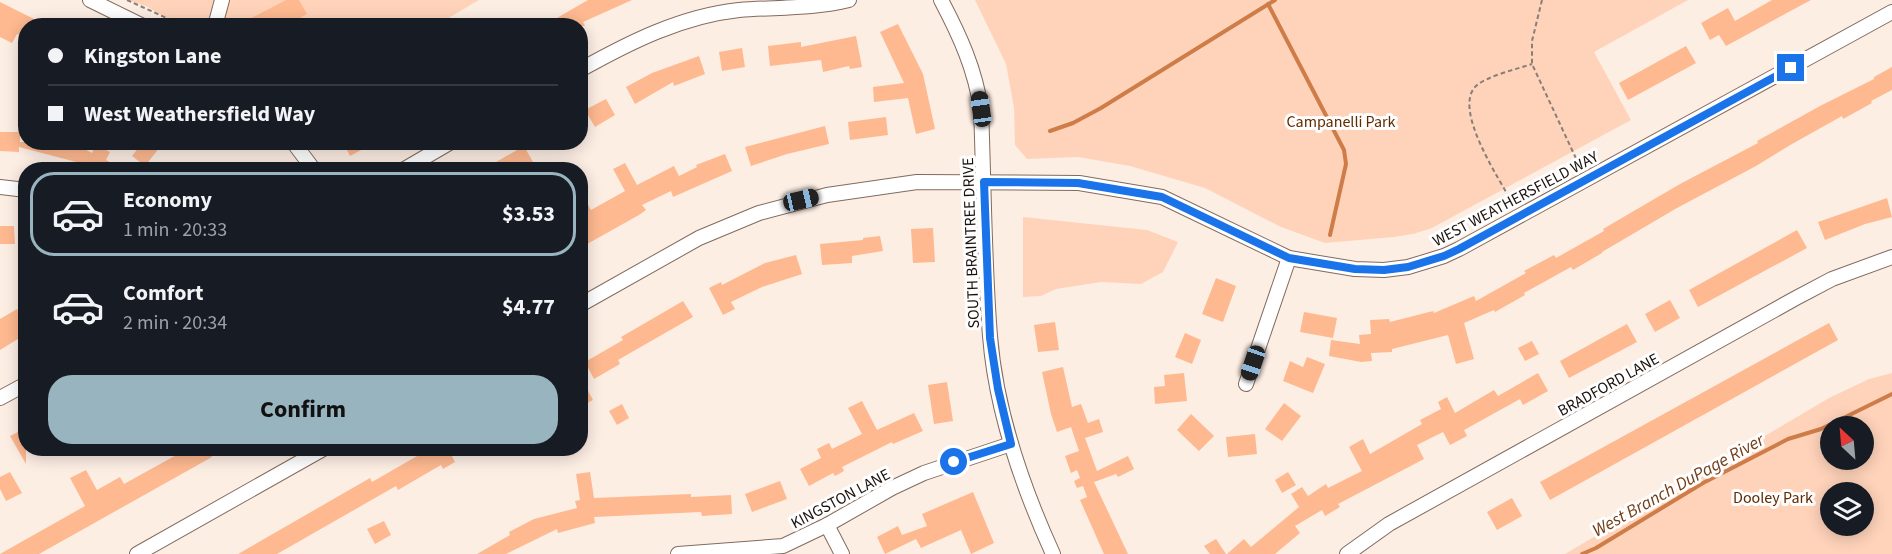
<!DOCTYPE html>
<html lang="en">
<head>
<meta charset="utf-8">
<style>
  :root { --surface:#171b24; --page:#20242c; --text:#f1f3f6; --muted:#9ea1a6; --line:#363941; --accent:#97b4bf }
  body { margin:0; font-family:"Source Sans 3",sans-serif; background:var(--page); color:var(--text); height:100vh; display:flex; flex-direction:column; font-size:22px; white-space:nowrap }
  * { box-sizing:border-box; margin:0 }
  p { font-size:20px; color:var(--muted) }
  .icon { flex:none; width:33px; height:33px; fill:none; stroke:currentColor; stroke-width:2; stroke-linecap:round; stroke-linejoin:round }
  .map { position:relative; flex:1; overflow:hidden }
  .side { position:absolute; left:18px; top:162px; width:570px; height:294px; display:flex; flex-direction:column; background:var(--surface); border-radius:24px; box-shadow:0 3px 15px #0003 }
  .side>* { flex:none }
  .top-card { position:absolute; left:18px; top:18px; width:570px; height:132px; border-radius:24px; box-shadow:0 3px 15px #0003; display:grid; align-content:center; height:132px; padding:0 30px; background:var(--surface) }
  .needle { width:39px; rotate:334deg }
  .fabs { position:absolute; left:1820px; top:416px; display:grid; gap:12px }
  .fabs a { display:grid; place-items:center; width:54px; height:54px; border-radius:50%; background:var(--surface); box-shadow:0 3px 15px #0003; font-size:30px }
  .end { position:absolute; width:27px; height:27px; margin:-14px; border:8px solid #1a73e8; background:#fff; box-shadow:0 0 0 3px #fff }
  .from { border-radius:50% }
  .car { position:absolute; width:18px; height:36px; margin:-18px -9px; border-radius:8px; box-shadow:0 0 4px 2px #0007; background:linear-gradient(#222 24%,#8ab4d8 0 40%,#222 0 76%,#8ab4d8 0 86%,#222 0) }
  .top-card b { display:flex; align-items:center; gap:21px; height:57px; font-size:22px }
  .top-card b+b { border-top:2px solid var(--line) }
  .top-card i { width:15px; height:15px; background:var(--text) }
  ul { padding:10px 0 0; list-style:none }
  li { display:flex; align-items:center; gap:18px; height:84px; margin:0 12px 9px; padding:0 18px; border:3px solid transparent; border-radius:24px }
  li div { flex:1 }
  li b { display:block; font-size:22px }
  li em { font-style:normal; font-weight:700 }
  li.current { border-color:var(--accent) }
  li>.icon { width:54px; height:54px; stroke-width:1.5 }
  .action { display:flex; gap:12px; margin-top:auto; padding:12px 30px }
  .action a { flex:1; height:69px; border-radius:24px; background:var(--accent); color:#111; font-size:24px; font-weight:700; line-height:69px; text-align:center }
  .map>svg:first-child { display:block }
  .green { fill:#ffd3ba; fill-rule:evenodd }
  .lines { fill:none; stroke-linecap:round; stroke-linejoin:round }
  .stream { stroke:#ce7d49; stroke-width:4 }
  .building { fill:#feb990 }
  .minor-casing { stroke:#826b5e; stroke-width:16 }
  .path { stroke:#8a7e77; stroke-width:2; stroke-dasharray:4.5 3; stroke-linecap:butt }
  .minor { stroke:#fff; stroke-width:14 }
  .route { stroke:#1a73e8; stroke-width:8 }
  .labels { text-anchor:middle; stroke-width:6; stroke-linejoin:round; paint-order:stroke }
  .park-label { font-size:16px; fill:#5f2b00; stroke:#fefefe }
  .street-label { font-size:16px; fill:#1a110c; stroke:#fefefe }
  .water-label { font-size:18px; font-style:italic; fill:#733d17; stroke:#fefefe }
</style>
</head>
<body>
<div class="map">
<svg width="1892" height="554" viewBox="0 0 1892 554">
  <rect width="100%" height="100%" fill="#fdeee4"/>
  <g class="green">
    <polygon points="128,0 479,0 435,26 177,25 148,7"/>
    <polygon points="975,0 1688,0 1594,52 1631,120 1432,228 1413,234 1394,237 1325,243 1281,227 1205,188 1130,166 1078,157 1027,159 1015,145 1014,108 1006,64"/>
    <polygon points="1023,217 1147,230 1178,242 1163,272 1141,284 1101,282 1056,289 1041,296 1023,297"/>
    <path d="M 1892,373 L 1892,554 L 1565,554 L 1829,398 L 1869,379 ZM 1830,426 L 1863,426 L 1863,459 L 1830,459 ZM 1830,492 L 1863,492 L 1863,525 L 1830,525 Z"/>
  </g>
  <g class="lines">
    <g class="stream">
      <polyline points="1268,4 1344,150 1346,164 1330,235"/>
      <polyline points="1050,131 1073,123 1101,108 1275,0"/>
      <polyline points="1582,554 1596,548 1703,483 1788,439 1821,429 1892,394"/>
    </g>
  </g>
  <g class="building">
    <polygon points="286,0 299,0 307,14 285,26 236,26"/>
    <polygon points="588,0 632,0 583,22 585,26 543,26"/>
    <polygon points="1772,0 1811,0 1726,46 1719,35 1710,40 1701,23 1728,8 1735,21"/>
    <polygon points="0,2 48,26 26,26 26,38 17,34 12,43 0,37"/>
    <polygon points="898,24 923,74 935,129 916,134 908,98 874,102 873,87 904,83 880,32"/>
    <polygon points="856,36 862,67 850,69 849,66 823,72 821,60 770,66 768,46 801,42 801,47"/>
    <polygon points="1686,46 1696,63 1628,100 1619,83"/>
    <polygon points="742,48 745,67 722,71 719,52"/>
    <polygon points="699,56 705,74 674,86 673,82 635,104 626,87 652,73"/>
    <polygon points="1892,67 1892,90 1871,101 1872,103 1843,119 1842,116 1792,144 1756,166 1677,208 1602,252 1602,253 1573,270 1571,267 1524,293 1525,295 1495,312 1494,310 1464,323 1474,359 1456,364 1448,335 1392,349 1392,352 1371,353 1372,361 1361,362 1329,356 1331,340 1360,344 1359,335 1371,334 1370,320 1389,319 1390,322 1433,311 1434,313 1474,296 1476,301 1526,273 1524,271 1554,255 1556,258 1604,231 1603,229 1680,184 1758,143 1757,141 1820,106 1874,79 1874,77"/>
    <polygon points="606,99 615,115 595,127 585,110"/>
    <polygon points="886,117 888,135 850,140 848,122"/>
    <polygon points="825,126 829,144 787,154 751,166 745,147"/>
    <polygon points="0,132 20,132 20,142 71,142 92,153 96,145 110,152 106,160 125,170 77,170 80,163 19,147 19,152 0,151"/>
    <polygon points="143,142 154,142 160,147 145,166 132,156"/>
    <polygon points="343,142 376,142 350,156"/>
    <polygon points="524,146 533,162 520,170 482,170"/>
    <polygon points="725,154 732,171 673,197 671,191 642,205 646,210 639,215 580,248 580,190 591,210 625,191 613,169 625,163 637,185 674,166 679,176 697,167 696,165"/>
    <polygon points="1887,198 1892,217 1865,224 1825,240 1818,222"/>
    <polygon points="0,226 14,226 15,244 0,244"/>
    <polygon points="933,228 935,262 913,263 911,229"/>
    <polygon points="1797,230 1807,248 1698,307 1689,290"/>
    <polygon points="880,236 883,251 852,256 852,263 822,265 820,244 863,240 863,238"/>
    <polygon points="796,255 802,274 762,287 731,302 735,309 723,315 709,288 721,282 722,285 765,263"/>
    <polygon points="1216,278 1236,286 1223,322 1202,314"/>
    <polygon points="1670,300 1680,318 1655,332 1645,314"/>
    <polygon points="683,301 693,317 618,360 620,364 594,379 585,362 623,340 621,337"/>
    <polygon points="17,309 19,313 26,309 26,352 18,339 0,350 0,319"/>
    <polygon points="1304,312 1337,318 1333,338 1300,332"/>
    <polygon points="1055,322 1059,350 1038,352 1034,325"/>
    <polygon points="1829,323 1838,340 1550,500 1540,482"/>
    <polygon points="1627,324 1637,342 1569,378 1560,361"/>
    <polygon points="1185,333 1201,340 1192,364 1175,357"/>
    <polygon points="1532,341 1539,354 1525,361 1518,348"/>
    <polygon points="1307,357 1325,364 1313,393 1283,381 1290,361 1303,367"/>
    <polygon points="1063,367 1072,407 1081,404 1088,423 1099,419 1103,432 1085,438 1097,471 1128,456 1134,469 1118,477 1116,474 1094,482 1128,554 1104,554 1080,500 1087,497 1083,486 1077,488 1074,481 1080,478 1077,470 1071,473 1065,456 1079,451 1071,427 1057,432 1051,414 1042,372"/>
    <polygon points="1184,373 1187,401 1155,404 1154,387 1165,386 1164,375"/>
    <polygon points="1538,373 1548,391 1523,405 1520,399 1464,430 1467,436 1450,445 1443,432 1417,445 1424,459 1338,504 1340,507 1325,516 1322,510 1295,526 1300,533 1275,554 1227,554 1244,539 1251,547 1299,507 1291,494 1302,487 1308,496 1326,484 1328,488 1362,471 1349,447 1363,439 1370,454 1422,424 1420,420 1441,409 1438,402 1447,397 1455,413 1494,390 1498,396"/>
    <polygon points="580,376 593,400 580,407"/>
    <polygon points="947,382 953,421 934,424 928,385"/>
    <polygon points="862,401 877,430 914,413 923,431 893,444 892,442 842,467 844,471 835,476 833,473 809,486 800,469 821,458 817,449 829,443 832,449 862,434 848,408"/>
    <polygon points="1284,403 1301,416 1282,441 1265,429"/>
    <polygon points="622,404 629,418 617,425 609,411"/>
    <polygon points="1191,414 1214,436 1199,451 1177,430"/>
    <polygon points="26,428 26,464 10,436"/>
    <polygon points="1255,434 1257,454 1228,457 1226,437"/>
    <polygon points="189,448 207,448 212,457 39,554 0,554 85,506 70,478 86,470 97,490 120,477 124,484"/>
    <polygon points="431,448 448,448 455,462 443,469 441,465 398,490 396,486 277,554 238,554 370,478 372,482"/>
    <polygon points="10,472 22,493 6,501 0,489 0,477"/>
    <polygon points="590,472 594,498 691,494 691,497 731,495 732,514 702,516 701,512 594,517 595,523 558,533 557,529 506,554 477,554 510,535 509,532 534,519 577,508 575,501 580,500 576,474"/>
    <polygon points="1288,472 1296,485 1282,493 1275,480"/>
    <polygon points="780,481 787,499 752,512 745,494"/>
    <polygon points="973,492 994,543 971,554 961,530 921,548 916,539 885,554 877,537 898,526 902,535 927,526 922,514"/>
    <polygon points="1512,498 1522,516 1497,530 1487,512"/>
    <polygon points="384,521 391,535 375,544 367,529"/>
    <polygon points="1216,539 1226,554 1210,554 1204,546"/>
  </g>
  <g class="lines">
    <defs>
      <g id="minor">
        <polyline points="90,0 143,26"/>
        <path d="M 941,0 C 960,36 975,69 981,109 C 984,185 984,261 990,336 C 996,411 1022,486 1053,554"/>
        <polyline points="215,26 222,0"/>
        <path d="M 580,70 C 630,42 682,16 739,10 C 776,7 813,9 849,0"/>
        <polyline points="293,142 314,170"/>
        <polyline points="403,170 451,142"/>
        <polyline points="0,187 26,190"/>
        <polyline points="580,305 699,238 759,213 827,195 917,182 1079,183 1162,197 1289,258 1355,269 1384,270 1408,267 1444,256 1459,249 1892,12"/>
        <polyline points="1246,384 1289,258"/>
        <polyline points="0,398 26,384"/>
        <polyline points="827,525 842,554"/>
        <polyline points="137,554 325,448"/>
        <polyline points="678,554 783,546 827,525 892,488 924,473 1011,444"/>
        <polyline points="1347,554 1389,524 1796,298 1832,279 1892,257"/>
      </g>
    </defs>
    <use href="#minor" class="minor-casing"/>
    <g class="path">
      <polyline points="127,0 184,26"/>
      <polyline points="1542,0 1532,41 1532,64 1580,167"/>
      <path d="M 1513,204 C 1500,180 1452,109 1476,86 C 1487,76 1517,69 1532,64"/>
    </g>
    <use href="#minor" class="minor"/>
  </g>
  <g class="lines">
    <polyline class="route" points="954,462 1011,444 998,389 990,338 984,182 1078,183 1162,197 1289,258 1355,269 1384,270 1408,267 1444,256 1459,249 1791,68"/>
  </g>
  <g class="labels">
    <g class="park-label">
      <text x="1341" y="127">Campanelli Park</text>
      <text x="1773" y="503">Dooley Park</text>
    </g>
    <g class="street-label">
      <text transform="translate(1515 198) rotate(-28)" y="6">WEST WEATHERSFIELD WAY</text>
      <text transform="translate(970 243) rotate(-92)" y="6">SOUTH BRAINTREE DRIVE</text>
      <text transform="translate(1608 384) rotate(-29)" y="6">BRADFORD LANE</text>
      <text transform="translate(840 498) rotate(-28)" y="6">KINGSTON LANE</text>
    </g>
    <g class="water-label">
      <text transform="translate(1678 485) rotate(-29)" y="6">West Branch DuPage River</text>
    </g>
  </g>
</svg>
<div class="fabs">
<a><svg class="needle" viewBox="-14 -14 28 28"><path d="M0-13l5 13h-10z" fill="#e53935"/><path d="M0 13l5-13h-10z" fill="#9ea1a6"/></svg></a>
<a><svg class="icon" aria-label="layers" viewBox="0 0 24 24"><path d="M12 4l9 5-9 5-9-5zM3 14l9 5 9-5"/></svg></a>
</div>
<i class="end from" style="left:954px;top:462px"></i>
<i class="end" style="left:1791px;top:68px"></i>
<i class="car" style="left:981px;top:109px;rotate:352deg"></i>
<i class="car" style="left:801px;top:200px;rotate:77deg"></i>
<i class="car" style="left:1253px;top:363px;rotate:199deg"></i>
<div class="top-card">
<b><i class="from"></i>Kingston Lane</b>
<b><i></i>West Weathersfield Way</b>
</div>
<section class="side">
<ul>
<li class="current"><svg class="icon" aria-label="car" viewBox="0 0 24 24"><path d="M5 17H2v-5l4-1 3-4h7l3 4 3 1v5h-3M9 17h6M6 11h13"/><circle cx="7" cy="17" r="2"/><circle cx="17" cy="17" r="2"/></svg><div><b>Economy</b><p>1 min · 20:33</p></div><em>$3.53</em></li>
<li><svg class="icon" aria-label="car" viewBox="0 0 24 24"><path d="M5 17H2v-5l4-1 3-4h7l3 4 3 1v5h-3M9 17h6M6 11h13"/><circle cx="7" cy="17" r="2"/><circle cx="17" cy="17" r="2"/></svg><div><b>Comfort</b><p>2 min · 20:34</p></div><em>$4.77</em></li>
</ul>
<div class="action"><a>Confirm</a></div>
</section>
</div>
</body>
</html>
